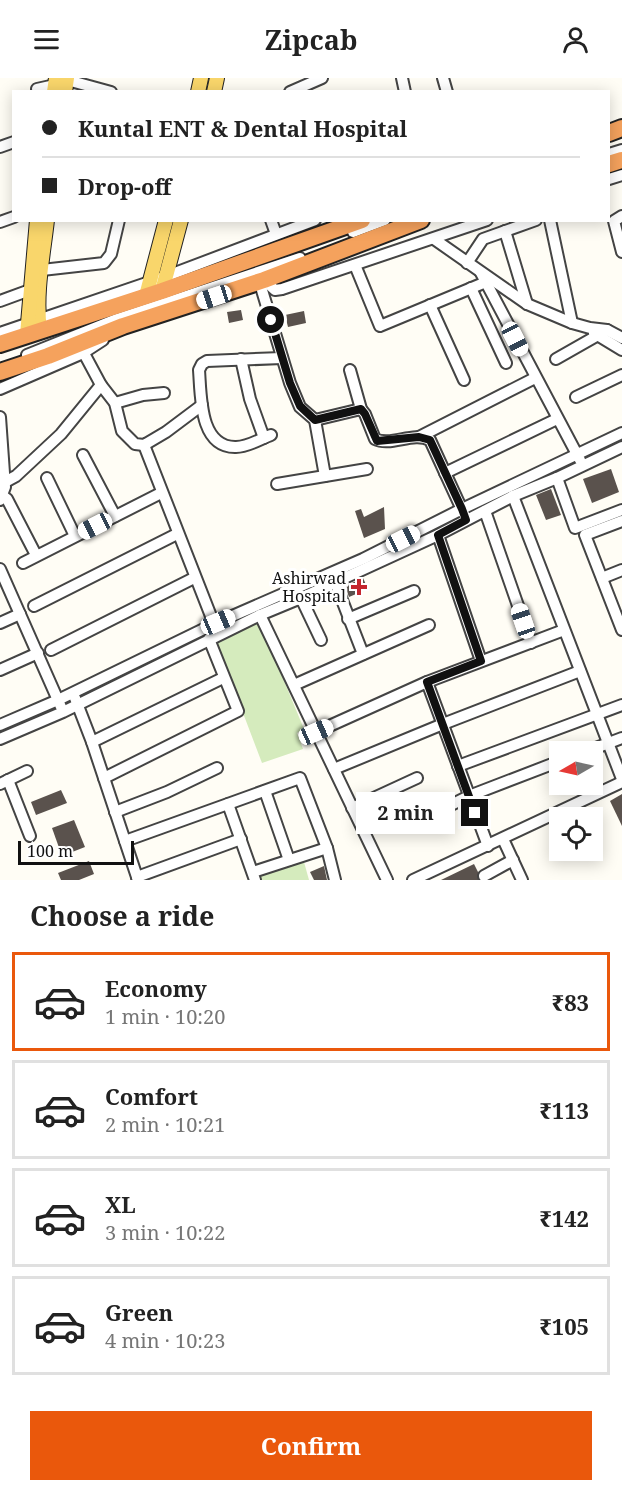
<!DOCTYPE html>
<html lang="en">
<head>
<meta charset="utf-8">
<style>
  :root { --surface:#fff; --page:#f2f2f2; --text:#222; --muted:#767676; --line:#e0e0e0; --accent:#ea580c }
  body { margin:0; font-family:"Noto Serif",serif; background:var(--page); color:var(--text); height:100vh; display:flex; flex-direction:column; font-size:22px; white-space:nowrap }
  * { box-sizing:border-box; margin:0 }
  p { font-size:20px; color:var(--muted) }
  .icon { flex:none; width:33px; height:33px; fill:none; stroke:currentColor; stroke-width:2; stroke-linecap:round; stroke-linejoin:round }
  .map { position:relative; height:802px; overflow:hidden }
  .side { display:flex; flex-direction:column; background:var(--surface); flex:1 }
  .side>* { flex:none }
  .hud { position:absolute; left:12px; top:12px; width:598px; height:132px; border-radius:0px; box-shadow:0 3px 15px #0003; display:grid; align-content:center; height:132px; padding:0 30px; background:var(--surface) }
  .needle { width:39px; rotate:261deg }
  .controls { position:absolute; left:549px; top:663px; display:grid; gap:12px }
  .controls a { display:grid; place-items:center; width:54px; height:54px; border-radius:0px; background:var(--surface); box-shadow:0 3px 15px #0003; font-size:30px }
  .scale { position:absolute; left:18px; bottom:15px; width:116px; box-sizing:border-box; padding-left:6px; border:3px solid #111; border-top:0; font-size:16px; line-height:21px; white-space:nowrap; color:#111; -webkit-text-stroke:4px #fff; paint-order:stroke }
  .end { position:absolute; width:27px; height:27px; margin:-14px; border:8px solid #111; background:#fff; box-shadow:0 0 0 3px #fff }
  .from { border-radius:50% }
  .bubble { position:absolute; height:42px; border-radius:0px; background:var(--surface); box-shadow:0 3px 15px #0003; font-size:20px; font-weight:700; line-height:42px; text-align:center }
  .car { position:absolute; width:18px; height:36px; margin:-18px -9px; border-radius:8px; box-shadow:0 0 4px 2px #0007; background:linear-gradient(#fff 24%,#345 0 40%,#fff 0 76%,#345 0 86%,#fff 0) }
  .hud b { display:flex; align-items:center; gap:21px; height:57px; font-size:22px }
  .hud b+b { border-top:2px solid var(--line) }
  .hud i { width:15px; height:15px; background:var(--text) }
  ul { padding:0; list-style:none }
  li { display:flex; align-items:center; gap:18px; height:99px; margin:0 12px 9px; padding:0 18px; border:3px solid var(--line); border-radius:0px }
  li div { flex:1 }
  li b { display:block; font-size:22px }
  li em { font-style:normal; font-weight:700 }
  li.selected { border-color:var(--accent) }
  li>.icon { width:54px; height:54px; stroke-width:1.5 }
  h2 { padding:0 30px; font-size:27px; line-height:72px }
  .primary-button { display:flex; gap:12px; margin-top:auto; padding:12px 30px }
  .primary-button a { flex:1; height:69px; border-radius:0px; background:var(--accent); color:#fff; font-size:24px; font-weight:700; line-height:69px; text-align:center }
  header { display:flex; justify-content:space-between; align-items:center; height:78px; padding:0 30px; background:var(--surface); font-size:27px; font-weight:700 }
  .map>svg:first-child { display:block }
  .green { fill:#d5ebbd }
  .building { fill:#5a524d }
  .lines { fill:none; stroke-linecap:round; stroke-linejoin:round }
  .minor-casing { stroke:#444; stroke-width:14 }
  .major-casing { stroke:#222; stroke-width:16 }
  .highway-casing { stroke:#222; stroke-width:20 }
  .minor { stroke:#fff; stroke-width:10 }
  .major { stroke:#f9d66b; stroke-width:14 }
  .highway { stroke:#f5a25d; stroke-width:16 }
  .route { stroke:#111; stroke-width:8 }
  .poi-dot { fill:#c4262e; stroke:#fff; stroke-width:2 }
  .labels { text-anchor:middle; stroke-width:6; stroke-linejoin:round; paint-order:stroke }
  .poi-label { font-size:16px; fill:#111; stroke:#fff; text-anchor:end }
</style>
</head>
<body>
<header><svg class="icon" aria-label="menu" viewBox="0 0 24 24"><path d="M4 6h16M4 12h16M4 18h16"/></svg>Zipcab<svg class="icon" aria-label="person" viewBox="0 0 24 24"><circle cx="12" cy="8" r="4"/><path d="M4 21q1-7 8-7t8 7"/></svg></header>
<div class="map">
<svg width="622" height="802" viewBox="0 0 622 802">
  <rect width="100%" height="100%" fill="#fffdf5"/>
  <g class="green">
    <polygon points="258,540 304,651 297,655 303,671 262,685 216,564"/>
    <polygon points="304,784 309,802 257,802 256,799"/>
  </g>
  <g class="building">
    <polygon points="241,232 243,242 229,245 227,234"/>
    <polygon points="304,233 306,245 288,249 285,237"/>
    <polygon points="611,391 619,414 592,425 583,401"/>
    <polygon points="551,411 561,437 546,442 536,417"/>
    <polygon points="384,429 385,451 364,460 355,433 361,431 364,439"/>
    <polygon points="363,500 368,511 349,519 345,508"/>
    <polygon points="61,712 67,725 36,737 31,724"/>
    <polygon points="622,716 622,748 610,723"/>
    <polygon points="74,742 85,769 62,778 52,750"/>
    <polygon points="89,783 94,796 79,802 61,802 58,795"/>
    <polygon points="474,786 478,794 478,802 441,802"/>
    <polygon points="324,788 327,802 314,802 310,794"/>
  </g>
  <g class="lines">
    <defs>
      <g id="minor">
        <polyline points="402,0 405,14"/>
        <polyline points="443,0 447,14"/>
        <polyline points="67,2 111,14"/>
        <polyline points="37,11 55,7"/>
        <polyline points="290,14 322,0"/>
        <polyline points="0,69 14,64"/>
        <polyline points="609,76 622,72"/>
        <polyline points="609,101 622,97"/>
        <polyline points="622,138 614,143 622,174"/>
        <polyline points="271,142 276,156"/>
        <polyline points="550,142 572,245"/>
        <polyline points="0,144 14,139"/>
        <polyline points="505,153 527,226"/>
        <polyline points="353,154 385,142"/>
        <polyline points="434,161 527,226 572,245 590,250 607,252 622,260"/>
        <polyline points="467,185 483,161 536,142"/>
        <polyline points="355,187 380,248 486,204"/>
        <polyline points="42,192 104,185 111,176 119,142"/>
        <polyline points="481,195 580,382"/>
        <polyline points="258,199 290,305 300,329 315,342 325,398"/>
        <polyline points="264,202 275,212 282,211 487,142"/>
        <polyline points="471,210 506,285"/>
        <polyline points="0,223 30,212"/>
        <polyline points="430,227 464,302"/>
        <polyline points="0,255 167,198 315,142"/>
        <polyline points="594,255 622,272"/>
        <polyline points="79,266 101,307 115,325 122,353 135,366 144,367 166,354 202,327"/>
        <polyline points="27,277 117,241 300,180"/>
        <polyline points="241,281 250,321 264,360"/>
        <polyline points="556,281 607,252"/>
        <path d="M 350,292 L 361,331 L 365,336 L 375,361 C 391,369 413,353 430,362 L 464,436"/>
        <polyline points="0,311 83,275 103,262"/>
        <polyline points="576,319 622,297"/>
        <polyline points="115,325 143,317 164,315"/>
        <polyline points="0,339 5,409 0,422"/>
        <polyline points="315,342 361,331"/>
        <path d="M 271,357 C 260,361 248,369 236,369 C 199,370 201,317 199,292 L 202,286 L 207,283 L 282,280"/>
        <polyline points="419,359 535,300"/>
        <polyline points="144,367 216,551"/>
        <polyline points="83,377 115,438"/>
        <polyline points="445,395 557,341"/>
        <polyline points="47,400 75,458"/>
        <polyline points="557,400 575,450 622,432"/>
        <polyline points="5,404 16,398 61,356 101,307"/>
        <polyline points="277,406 367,391"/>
        <polyline points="3,418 7,421 36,477"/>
        <polyline points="513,418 622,701"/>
        <polyline points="485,433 531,565"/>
        <polyline points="622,443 585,457 622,552"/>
        <polyline points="438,457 481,583"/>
        <polyline points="23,485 161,415"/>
        <polyline points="0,491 61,629"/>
        <polyline points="602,500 622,492"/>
        <polyline points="335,504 363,576"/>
        <polyline points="301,520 321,562"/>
        <polyline points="34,528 177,456"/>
        <polyline points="260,537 387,802"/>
        <polyline points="348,541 414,513"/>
        <polyline points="0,545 20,536"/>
        <polyline points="51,572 194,500"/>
        <polyline points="0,592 38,575"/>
        <polyline points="427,604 488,768"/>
        <polyline points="294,607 429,547"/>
        <polyline points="75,620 92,664 138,802"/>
        <polyline points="0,647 58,622 214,546 363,481 462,431 622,355"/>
        <polyline points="316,654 427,604 564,552"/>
        <polyline points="0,661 63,634 260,537 301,520 438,457 513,418 557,400 622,369"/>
        <polyline points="92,664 223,600"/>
        <polyline points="585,674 622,660"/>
        <polyline points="458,688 622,627"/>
        <polyline points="334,691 443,646 580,593"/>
        <polyline points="104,700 238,633 209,561"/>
        <polyline points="8,702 30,758"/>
        <polyline points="0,706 27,693"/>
        <polyline points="265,713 289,782"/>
        <polyline points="228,726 255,802"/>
        <polyline points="352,730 417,700"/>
        <polyline points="439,733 469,718 560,683"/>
        <polyline points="115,734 167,714 217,690"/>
        <polyline points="503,761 522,802"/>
        <polyline points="125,763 300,700 327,770 335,802"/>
        <polyline points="253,794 327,770"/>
        <polyline points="484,798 513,782"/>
        <polyline points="137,799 241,761"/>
        <polyline points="413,802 622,704"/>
      </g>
      <g id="major">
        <polyline points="54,14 56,0"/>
        <polyline points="65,14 67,0"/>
        <polyline points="198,14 201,0"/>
        <polyline points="214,14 217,0"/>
        <polyline points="162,213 181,142"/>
        <polyline points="146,218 166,142"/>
        <path d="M 40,252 C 35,216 43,178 47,142"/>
        <polyline points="27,257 37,142"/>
      </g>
      <g id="highway">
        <polyline points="609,55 622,50"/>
        <polyline points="609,86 622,82"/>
        <polyline points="0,266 162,213 362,142"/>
        <polyline points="0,294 48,278 123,248 264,202 421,142"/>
      </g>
    </defs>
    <use href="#minor" class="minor-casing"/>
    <use href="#major" class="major-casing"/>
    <use href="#highway" class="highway-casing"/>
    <use href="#minor" class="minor"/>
    <use href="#major" class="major"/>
    <use href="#highway" class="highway"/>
  </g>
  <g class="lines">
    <polyline class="route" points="271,242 290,305 300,328 315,342 361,331 365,336 377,363 419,359 430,362 462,431 466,442 438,457 481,583 427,604 475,735"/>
  </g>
  <path class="poi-dot" d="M356 500h6v6h6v6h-6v6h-6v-6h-6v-6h6z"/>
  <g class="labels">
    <g class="poi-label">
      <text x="346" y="506">Ashirwad<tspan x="346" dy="18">Hospital</tspan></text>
    </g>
  </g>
</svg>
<div class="controls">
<a><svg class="needle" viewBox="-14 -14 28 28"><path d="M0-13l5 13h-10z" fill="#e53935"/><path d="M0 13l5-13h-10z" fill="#767676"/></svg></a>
<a><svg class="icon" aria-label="locate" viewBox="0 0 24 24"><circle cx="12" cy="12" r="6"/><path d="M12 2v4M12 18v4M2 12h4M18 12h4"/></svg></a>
</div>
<div class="scale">100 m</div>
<i class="end from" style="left:271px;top:242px"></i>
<i class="end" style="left:475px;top:735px"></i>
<div class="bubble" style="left:356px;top:714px;width:99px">2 min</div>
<i class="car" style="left:214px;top:219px;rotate:252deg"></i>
<i class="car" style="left:515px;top:261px;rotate:153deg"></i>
<i class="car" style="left:95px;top:448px;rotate:243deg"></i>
<i class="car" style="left:403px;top:461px;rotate:63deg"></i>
<i class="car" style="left:523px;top:543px;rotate:341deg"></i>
<i class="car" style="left:218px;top:544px;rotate:67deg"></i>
<i class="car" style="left:316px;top:654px;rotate:66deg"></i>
<div class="hud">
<b><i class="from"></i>Kuntal ENT &amp; Dental Hospital</b>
<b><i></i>Drop-off</b>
</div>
</div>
<section class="side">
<h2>Choose a ride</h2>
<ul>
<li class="selected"><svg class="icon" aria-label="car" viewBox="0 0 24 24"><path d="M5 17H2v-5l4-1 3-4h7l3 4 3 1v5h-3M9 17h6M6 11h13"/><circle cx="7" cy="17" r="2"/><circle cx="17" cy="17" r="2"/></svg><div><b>Economy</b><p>1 min · 10:20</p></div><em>₹83</em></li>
<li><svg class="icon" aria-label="car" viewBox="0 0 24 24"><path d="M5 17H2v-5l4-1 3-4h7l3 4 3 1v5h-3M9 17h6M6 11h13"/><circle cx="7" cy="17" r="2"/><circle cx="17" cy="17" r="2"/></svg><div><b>Comfort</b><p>2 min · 10:21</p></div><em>₹113</em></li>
<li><svg class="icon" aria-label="car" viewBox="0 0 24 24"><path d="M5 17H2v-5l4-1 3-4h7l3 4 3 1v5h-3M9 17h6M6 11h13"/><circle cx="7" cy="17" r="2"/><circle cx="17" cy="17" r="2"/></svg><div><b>XL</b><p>3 min · 10:22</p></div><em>₹142</em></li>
<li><svg class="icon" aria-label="car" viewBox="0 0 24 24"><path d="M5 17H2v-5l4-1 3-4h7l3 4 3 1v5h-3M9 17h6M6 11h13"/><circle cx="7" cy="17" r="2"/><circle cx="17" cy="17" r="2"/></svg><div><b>Green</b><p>4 min · 10:23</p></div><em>₹105</em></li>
</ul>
<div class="primary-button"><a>Confirm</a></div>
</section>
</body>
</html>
